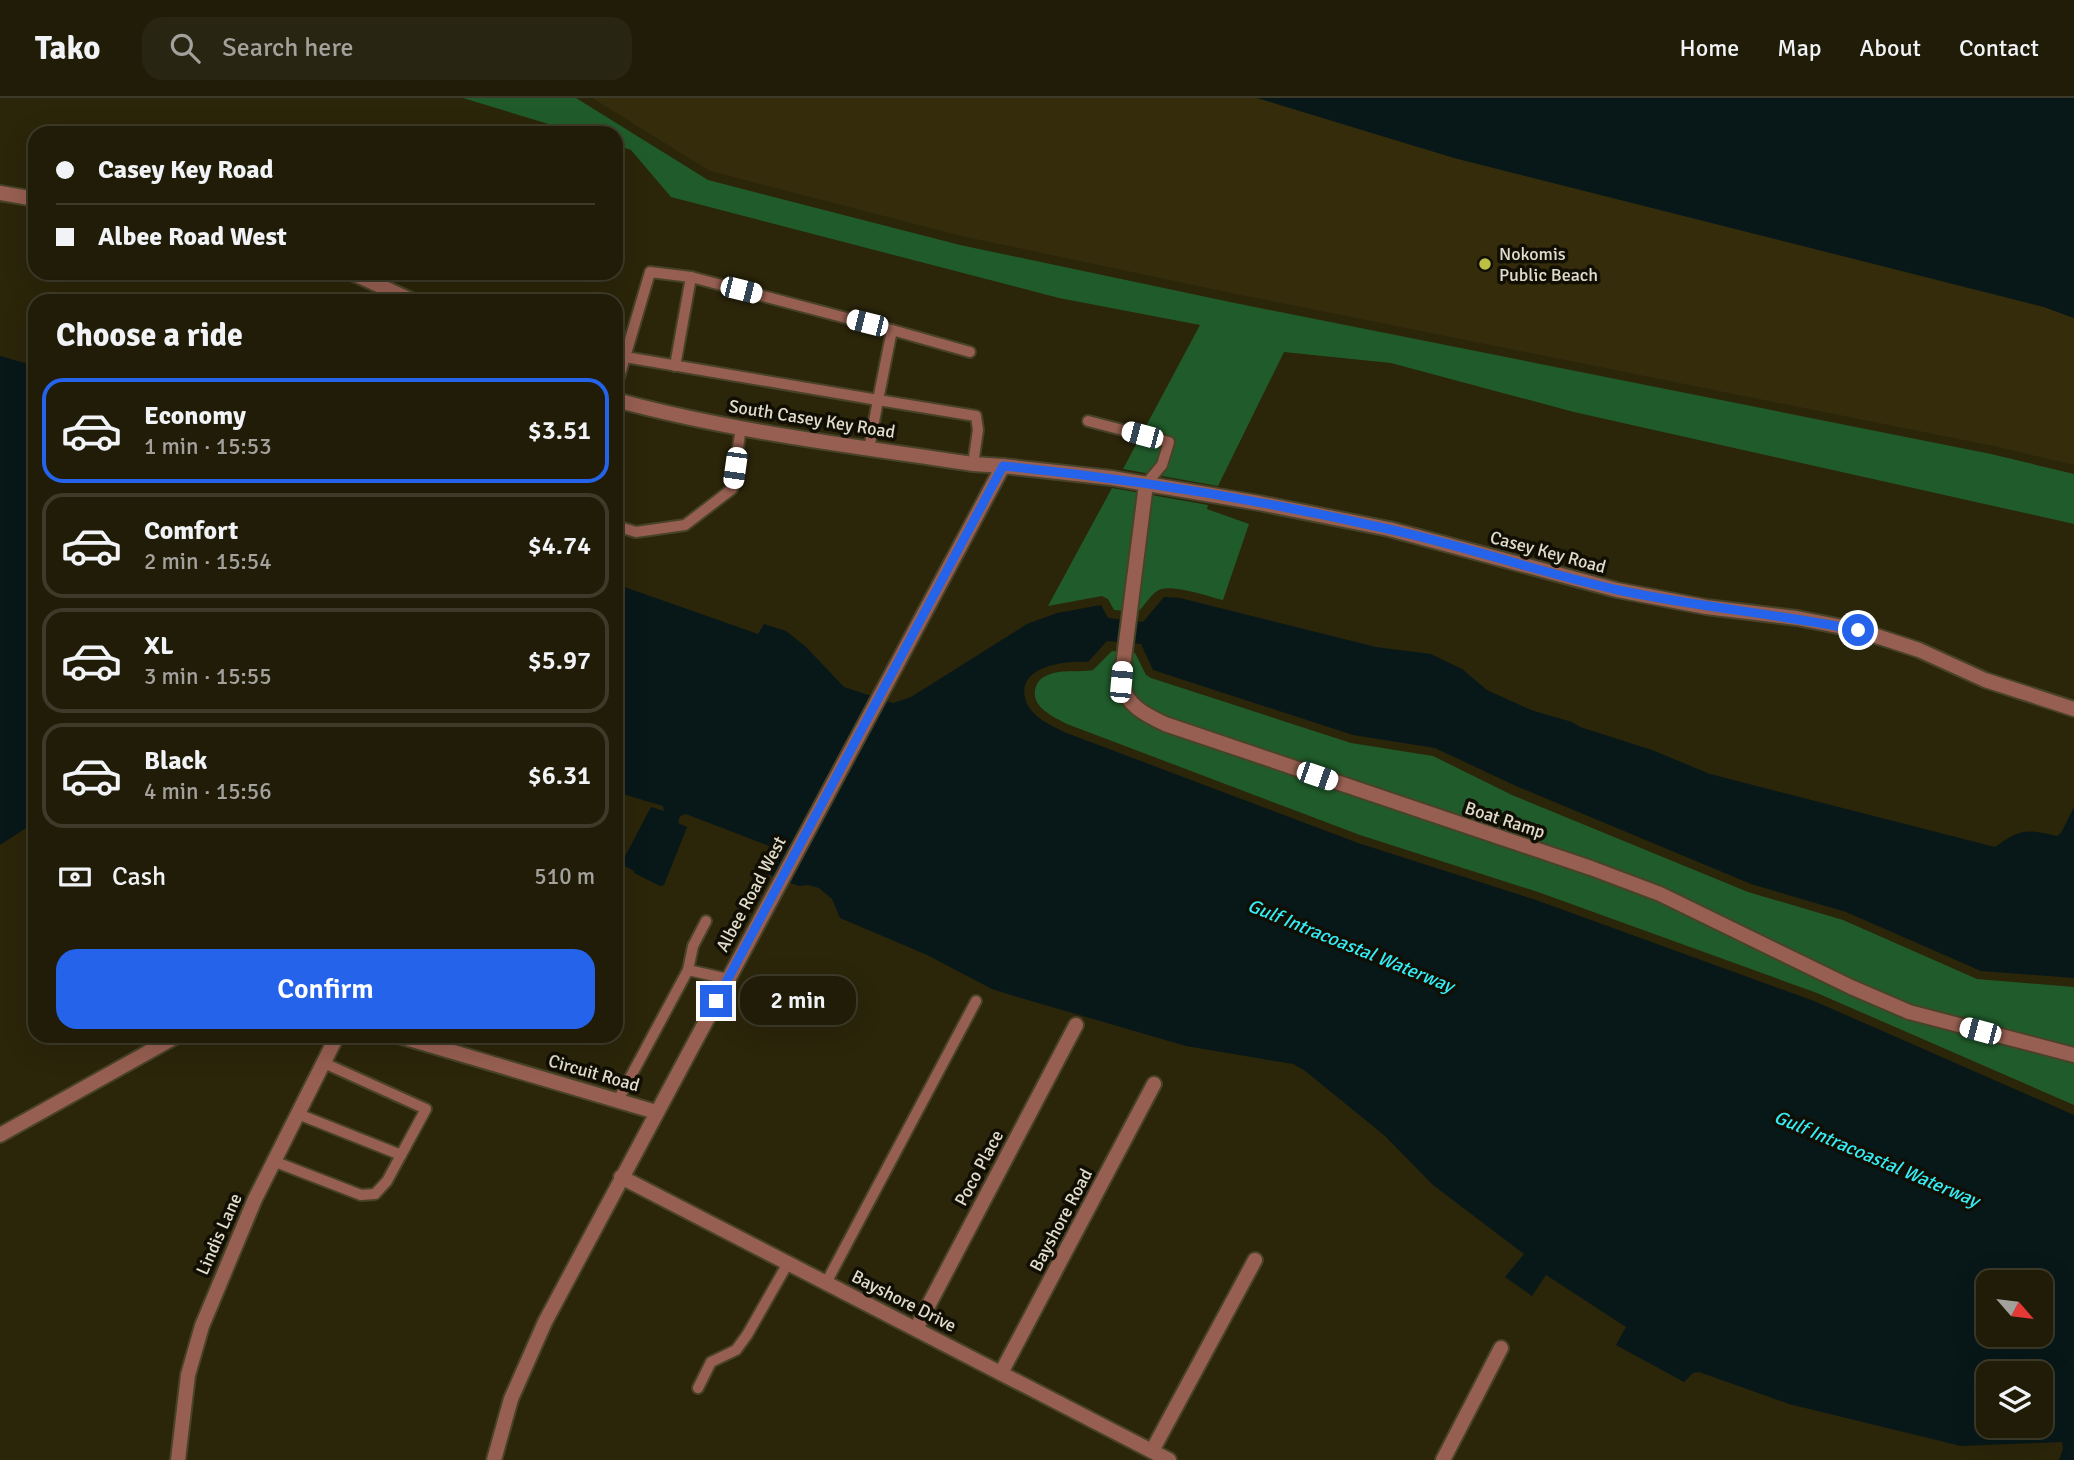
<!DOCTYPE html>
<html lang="en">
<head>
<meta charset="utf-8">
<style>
  :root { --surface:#201c08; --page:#282512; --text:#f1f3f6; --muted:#a2a19c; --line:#3d3a29; --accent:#2563eb }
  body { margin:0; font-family:Signika,sans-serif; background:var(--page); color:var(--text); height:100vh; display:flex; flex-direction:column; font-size:26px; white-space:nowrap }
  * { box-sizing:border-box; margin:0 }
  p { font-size:23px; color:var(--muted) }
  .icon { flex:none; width:38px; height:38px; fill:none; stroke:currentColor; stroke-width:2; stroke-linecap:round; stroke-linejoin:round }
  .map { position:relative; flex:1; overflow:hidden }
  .panel { position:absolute; left:28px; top:196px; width:595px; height:749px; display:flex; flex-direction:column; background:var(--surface); border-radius:21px; box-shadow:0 7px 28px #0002,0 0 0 2px var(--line) }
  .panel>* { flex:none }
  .top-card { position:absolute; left:28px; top:28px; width:595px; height:154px; border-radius:21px; box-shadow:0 7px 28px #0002,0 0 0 2px var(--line); display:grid; align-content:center; height:154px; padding:0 28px; background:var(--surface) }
  .needle { width:46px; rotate:118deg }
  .tools { position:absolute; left:1976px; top:1172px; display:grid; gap:14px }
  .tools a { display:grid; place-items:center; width:77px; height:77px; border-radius:14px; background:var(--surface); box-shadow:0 7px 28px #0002,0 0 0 2px var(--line); font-size:35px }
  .end { position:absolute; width:32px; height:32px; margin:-16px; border:9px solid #2563eb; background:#fff; box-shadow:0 0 0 4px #fff }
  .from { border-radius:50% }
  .bubble { position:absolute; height:49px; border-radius:21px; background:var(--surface); box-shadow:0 7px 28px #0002,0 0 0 2px var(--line); font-size:23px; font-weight:600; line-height:49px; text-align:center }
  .car { position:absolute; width:21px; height:42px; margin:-21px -10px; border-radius:9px; box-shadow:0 0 5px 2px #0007; background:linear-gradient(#fff 24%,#345 0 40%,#fff 0 76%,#345 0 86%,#fff 0) }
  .top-card b { display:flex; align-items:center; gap:24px; height:66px; font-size:26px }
  .top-card b+b { border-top:2px solid var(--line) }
  .top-card i { width:18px; height:18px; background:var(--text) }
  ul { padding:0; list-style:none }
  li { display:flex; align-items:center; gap:21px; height:105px; margin:0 14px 10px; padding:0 14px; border:4px solid var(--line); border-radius:21px }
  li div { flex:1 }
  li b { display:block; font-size:26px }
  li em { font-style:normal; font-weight:600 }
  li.on { border-color:var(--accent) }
  li>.icon { width:63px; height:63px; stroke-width:1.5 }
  h2 { padding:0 28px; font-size:32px; line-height:84px }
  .pay { display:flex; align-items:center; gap:18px; height:77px; padding:0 28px; font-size:26px }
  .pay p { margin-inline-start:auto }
  .primary-button { display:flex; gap:14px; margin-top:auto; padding:14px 28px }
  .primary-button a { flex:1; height:80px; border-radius:21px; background:var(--accent); color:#fff; font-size:28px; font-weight:600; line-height:80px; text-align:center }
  header { display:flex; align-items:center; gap:42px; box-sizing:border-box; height:98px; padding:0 35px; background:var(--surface); border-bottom:2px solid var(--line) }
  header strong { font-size:33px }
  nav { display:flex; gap:38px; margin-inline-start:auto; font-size:24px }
  .search { width:490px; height:63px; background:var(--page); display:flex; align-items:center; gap:18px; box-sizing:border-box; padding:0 24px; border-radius:21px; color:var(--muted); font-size:26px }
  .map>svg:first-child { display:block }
  .green { fill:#205c2b }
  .sand { fill:#342c0b }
  .water { fill:#081819; fill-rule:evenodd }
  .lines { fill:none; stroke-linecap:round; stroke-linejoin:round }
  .service-casing { stroke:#484229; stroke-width:14 }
  .minor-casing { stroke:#484229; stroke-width:18 }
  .tertiary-casing { stroke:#484229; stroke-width:18 }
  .service { stroke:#965f51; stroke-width:10 }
  .minor { stroke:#965f51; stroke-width:14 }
  .tertiary { stroke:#965f51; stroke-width:14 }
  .route { stroke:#2563eb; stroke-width:9 }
  .poi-dot { fill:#bbc045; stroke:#110e04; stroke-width:2.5 }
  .labels { text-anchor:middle; stroke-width:7; stroke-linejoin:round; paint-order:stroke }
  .poi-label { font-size:18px; fill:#e0ddcd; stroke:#110e04; text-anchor:start }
  .street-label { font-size:18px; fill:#e0ddcd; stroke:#110e04 }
  .water-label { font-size:19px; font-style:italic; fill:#35edf5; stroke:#110e04 }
</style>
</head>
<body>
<header>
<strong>Tako</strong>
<div class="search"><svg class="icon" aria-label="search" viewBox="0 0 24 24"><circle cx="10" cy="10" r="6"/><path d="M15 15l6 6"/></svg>Search here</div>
<nav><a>Home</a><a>Map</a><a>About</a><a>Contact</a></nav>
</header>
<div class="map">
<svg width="2074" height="1362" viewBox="0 0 2074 1362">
  <rect width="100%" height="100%" fill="#2b250a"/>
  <g class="green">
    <polygon points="463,0 576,0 708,82 960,147 1230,204 1991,356 2074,376 2074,426 1574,314 1391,265 1284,254 1218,388 1123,371 1200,227 1059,200 671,99 631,52 616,47 616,35 578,35"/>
    <path d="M 1112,390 L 1208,407 L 1207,411 L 1249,426 L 1223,502 C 1210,499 1168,484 1157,493 C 1150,498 1144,508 1138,514 L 1114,512 L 1108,501 L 1102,498 L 1048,508 Z"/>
    <path d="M 1112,553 L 1135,555 L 1146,577 L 1151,580 L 1351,645 L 1433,658 L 1512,697 L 1748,794 L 1843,822 L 1977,881 L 2074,889 L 2074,1007 L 1817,895 L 1538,794 L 1360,737 L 1067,626 C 1054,619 1032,610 1035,592 C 1036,587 1039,581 1044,579 C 1059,570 1078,575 1093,572 Z"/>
  </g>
  <polygon class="sand" points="592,0 1257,0 2044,209 2074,220 2074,367 1993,348 1231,195 961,138 710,73"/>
  <g class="water">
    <polygon points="1257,0 2074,0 2074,220 2044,209 1454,60"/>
    <polygon points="0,258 35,268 35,724 0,747"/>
    <path d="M 616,486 L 758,536 L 764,526 L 786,533 L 806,549 L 844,589 L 893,605 L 911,599 L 1027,526 L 1057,515 L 1101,507 L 1108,520 L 1143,524 L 1164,499 L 1180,500 L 1376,549 L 1431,556 L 1462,571 L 1487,592 L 1531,612 L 1572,624 L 1580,629 L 1652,652 L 1710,676 L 1995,749 C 2021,730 2027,731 2057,738 L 2061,735 L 2074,709 L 2074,880 L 1981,873 L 1846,814 L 1751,786 L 1516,688 L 1435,650 L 1353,637 L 1153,572 L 1141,546 L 1107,543 L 1088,564 C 1066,562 1014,568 1026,603 C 1031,619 1051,627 1064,634 L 1358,745 L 1536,802 L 1814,903 L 2074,1017 L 2074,1362 L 2059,1362 L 2063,1351 L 2062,1344 L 1961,1348 L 1789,1306 L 1699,1274 L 1693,1275 L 1684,1284 L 1616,1247 L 1626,1229 L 1546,1177 L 1532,1198 L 1505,1179 L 1524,1156 L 1433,1087 L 1385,1038 L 1304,972 L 1293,966 L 1186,948 L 1014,898 L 992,891 L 927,857 L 840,820 L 832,801 L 819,790 L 808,787 L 799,788 L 758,773 C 768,768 766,758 769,748 L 686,716 L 680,718 L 678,725 L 687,729 L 664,787 L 660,788 L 634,775 L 634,773 L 621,766 L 651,709 L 664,713 L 663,708 L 616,694 ZM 1988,1185 L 2040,1185 L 2040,1237 L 1988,1237 ZM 1988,1276 L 2040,1276 L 2040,1328 L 1988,1328 Z"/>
  </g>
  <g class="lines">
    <defs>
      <g id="service">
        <polyline points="892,232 970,254"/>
        <polyline points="625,259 650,174 691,179"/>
        <polyline points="675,268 691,179 892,232 878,302 976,318 978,332 973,366"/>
        <polyline points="616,289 625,259 878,302 869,351"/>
        <polyline points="1088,323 1169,344 1162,367 1146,386"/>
        <polyline points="616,428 636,434 685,427 732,391 741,329"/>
        <polyline points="688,872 728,881"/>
        <polyline points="618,1002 688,872 693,848 706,823"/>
        <polyline points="298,1016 401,1057 426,1011 324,965"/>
        <polyline points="273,1063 361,1097 375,1096 387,1083 401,1057"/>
        <polyline points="826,1185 976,903"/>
        <polyline points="698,1290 711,1264 736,1252 747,1237 788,1165"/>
      </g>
      <g id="minor">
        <polyline points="0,95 35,101"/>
        <polyline points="352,175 413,203"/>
        <path d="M 616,302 C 733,334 854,348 973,366 L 1003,368"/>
        <path d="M 1146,386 L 1121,584 C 1126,607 1144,616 1165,626 L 1591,770 L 1660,796 L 1851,889 L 1909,914 L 2074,957"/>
        <polyline points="399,938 656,1014"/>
        <polyline points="0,1037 177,938"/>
        <polyline points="916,1231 1076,927"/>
        <polyline points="1001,1275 1154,986"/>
        <polyline points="1152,1353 1255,1162"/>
        <polyline points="178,1362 188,1277 202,1228 255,1101 337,938"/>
        <polyline points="1443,1362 1501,1250"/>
      </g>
      <g id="tertiary">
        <polyline points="621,1079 1169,1362"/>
        <polyline points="494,1362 511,1301 545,1224 1003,368 1112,380 1259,405 1389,431 1617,492 1706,509 1797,520 1858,532 1919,552 1985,582 2074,611"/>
      </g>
    </defs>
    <use href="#service" class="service-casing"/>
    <use href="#minor" class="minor-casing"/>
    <use href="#tertiary" class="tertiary-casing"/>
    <use href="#service" class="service"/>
    <use href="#minor" class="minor"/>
    <use href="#tertiary" class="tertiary"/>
  </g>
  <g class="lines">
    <path class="route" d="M 716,903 L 1003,368 C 1132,381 1262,402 1388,431 C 1466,448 1541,475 1618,492 C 1697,509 1778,516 1858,532"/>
  </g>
  <circle class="poi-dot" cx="1485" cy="166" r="7"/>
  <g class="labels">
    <g class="poi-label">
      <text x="1499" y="162">Nokomis<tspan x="1499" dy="21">Public Beach</tspan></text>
    </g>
    <g class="street-label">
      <text transform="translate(812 321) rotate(9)" y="6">South Casey Key Road</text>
      <text transform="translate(1548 454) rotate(15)" y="6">Casey Key Road</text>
      <text transform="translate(1505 722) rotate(18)" y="6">Boat Ramp</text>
      <text transform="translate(751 796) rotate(-62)" y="6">Albee Road West</text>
      <text transform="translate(594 975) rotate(16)" y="6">Circuit Road</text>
      <text transform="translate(979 1070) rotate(-62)" y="6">Poco Place</text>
      <text transform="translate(1061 1122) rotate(-62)" y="6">Bayshore Road</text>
      <text transform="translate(219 1136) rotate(-66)" y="6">Lindis Lane</text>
      <text transform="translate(904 1203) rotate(27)" y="6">Bayshore Drive</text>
    </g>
    <g class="water-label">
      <text transform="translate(1351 847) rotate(22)" y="7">Gulf Intracoastal Waterway</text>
      <text transform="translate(1877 1060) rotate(23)" y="7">Gulf Intracoastal Waterway</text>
    </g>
  </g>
</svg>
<div class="tools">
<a><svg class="needle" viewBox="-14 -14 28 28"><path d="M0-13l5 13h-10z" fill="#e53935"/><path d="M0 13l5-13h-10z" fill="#a2a19c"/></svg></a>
<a><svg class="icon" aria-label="layers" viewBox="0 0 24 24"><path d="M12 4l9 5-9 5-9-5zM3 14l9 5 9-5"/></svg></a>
</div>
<i class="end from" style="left:1858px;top:532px"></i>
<i class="end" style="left:716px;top:903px"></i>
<div class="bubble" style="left:740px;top:878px;width:116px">2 min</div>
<i class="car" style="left:741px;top:192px;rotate:104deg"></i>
<i class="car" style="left:867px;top:225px;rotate:284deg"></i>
<i class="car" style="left:1142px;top:337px;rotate:285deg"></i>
<i class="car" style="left:735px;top:370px;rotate:188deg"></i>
<i class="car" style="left:1121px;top:584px;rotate:5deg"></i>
<i class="car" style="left:1317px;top:678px;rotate:109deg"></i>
<i class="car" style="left:1980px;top:933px;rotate:285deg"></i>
<div class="top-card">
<b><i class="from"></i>Casey Key Road</b>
<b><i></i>Albee Road West</b>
</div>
<section class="panel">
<h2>Choose a ride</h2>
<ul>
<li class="on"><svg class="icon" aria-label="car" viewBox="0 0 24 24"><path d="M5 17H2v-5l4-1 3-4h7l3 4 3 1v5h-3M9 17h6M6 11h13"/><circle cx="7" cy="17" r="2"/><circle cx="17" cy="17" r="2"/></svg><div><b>Economy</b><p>1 min · 15:53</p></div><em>$3.51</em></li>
<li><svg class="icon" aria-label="car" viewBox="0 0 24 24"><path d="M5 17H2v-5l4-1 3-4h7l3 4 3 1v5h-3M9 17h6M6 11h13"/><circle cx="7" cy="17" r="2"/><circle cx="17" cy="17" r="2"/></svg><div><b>Comfort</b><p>2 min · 15:54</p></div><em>$4.74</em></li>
<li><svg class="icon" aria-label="car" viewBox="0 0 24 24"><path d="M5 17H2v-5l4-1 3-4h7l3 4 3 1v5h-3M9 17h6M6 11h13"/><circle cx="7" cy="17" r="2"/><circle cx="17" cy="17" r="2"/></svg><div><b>XL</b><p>3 min · 15:55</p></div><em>$5.97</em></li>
<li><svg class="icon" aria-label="car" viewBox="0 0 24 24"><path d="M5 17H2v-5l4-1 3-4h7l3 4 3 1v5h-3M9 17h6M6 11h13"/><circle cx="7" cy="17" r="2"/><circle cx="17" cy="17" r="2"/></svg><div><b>Black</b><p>4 min · 15:56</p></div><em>$6.31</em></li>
</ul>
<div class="pay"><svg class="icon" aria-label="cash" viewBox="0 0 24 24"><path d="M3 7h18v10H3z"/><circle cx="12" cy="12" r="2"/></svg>Cash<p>510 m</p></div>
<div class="primary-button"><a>Confirm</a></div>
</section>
</div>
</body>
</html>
